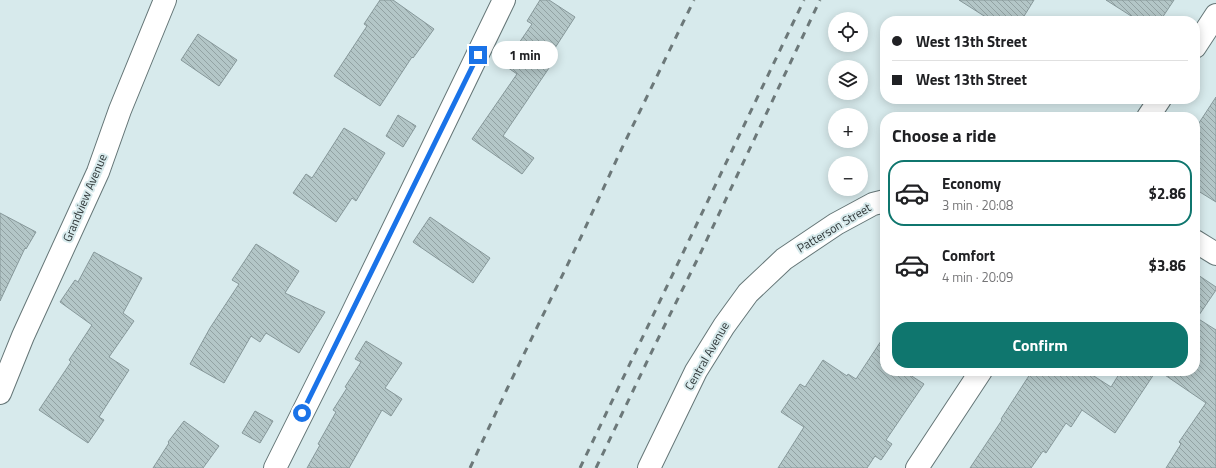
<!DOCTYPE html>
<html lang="en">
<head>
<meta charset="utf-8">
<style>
  :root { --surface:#fff; --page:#f2f2f2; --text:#202124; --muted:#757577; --line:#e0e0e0; --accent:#0f766e }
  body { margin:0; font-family:"Titillium Web",sans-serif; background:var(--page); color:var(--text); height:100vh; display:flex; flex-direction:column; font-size:15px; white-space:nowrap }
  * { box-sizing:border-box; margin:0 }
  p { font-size:13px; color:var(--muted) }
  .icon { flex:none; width:22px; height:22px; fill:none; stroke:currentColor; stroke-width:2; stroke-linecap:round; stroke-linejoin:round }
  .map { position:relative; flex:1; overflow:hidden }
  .details { position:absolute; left:880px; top:112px; width:320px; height:264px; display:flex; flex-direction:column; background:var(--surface); border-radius:16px; box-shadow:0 2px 10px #0003 }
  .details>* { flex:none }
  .banner { position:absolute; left:880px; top:16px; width:320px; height:88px; border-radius:16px; box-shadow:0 2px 10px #0003; display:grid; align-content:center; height:88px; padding:0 12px; background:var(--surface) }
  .fabs { position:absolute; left:828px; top:12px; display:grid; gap:8px }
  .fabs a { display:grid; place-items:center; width:40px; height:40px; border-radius:50%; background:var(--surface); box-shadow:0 2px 10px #0003; font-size:20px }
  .end { position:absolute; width:18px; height:18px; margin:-9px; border:5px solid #1a73e8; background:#fff; box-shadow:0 0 0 2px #fff }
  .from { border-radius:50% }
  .bubble { position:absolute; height:28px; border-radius:14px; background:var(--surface); box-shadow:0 2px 10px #0003; font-size:13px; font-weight:700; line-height:28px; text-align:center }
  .banner b { display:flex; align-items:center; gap:14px; height:38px; font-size:15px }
  .banner b+b { border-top:1px solid var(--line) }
  .banner i { width:10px; height:10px; background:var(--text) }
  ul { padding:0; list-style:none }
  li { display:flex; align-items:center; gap:12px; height:66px; margin:0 8px 6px; padding:0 4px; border:2px solid transparent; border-radius:16px }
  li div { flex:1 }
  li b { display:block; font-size:15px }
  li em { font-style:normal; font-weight:700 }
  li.on { border-color:var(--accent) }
  li>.icon { width:36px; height:36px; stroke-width:1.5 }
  h2 { padding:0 12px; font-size:18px; line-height:48px }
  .button { display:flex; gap:8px; margin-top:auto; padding:8px 12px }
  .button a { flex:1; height:46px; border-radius:16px; background:var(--accent); color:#fff; font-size:16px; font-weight:700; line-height:46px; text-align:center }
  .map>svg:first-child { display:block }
  .building { fill:url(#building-back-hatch); stroke:#87989a }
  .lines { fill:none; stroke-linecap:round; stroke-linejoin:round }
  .street-casing { stroke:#657677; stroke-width:24 }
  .secondary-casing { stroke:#657677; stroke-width:24 }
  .street { stroke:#fff; stroke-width:22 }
  .secondary { stroke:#fff; stroke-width:22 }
  .rail { stroke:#6c7879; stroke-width:3; stroke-dasharray:7 7; stroke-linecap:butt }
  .route { stroke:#1a73e8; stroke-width:5 }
  .labels { text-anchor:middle; stroke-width:4; stroke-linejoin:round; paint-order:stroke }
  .street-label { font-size:12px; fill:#2f3738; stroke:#d7eaec }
</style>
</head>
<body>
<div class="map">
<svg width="1216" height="468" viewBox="0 0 1216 468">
  <defs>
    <pattern id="building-back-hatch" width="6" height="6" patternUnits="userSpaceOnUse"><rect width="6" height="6" fill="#b3c6c7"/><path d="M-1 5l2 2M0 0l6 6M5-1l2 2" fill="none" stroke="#92a2a3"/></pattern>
  </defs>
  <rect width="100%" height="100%" fill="#d7eaec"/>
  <g class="building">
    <polygon points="380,0 393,0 434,29 413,58 412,57 380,106 334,76 367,26 364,24"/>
    <polygon points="540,0 549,0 575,17 544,65 549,68 503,136 534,158 522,174 472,139 517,74 504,65 532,24 527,21"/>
    <polygon points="959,0 1034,0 1021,21 992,21"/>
    <polygon points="1106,0 1174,0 1160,21 1139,21"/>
    <polygon points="198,34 237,60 219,86 181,60"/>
    <polygon points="1216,97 1216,202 1195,189 1195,129"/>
    <polygon points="398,115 416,126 403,147 386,136"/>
    <polygon points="344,128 385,153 356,201 352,198 336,222 293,193 306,174 312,178"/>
    <polygon points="0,213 36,232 26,249 25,248 0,301"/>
    <polygon points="430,217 490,258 473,283 413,242"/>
    <polygon points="256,244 299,271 285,293 325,312 299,353 266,333 260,342 251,336 224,383 190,364 210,328 239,284 232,280"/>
    <polygon points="94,252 142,278 123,313 134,321 109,357 129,370 99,417 104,420 88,443 39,410 71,362 69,360 92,325 60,302 75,280 78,282"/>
    <polygon points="1195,273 1216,287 1216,290 1197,318 1216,330 1216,468 1166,468 1181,444 1179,442 1206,403 1159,371 1195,371"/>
    <polygon points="885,335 885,371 904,371 924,384 886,440 892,444 881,460 875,456 867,468 778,468 804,427 781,412 800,384 805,387 823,360 847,376 848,374 856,379"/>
    <polygon points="366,341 402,363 385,388 402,399 391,416 382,410 349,468 307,468 320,445 318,444 336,412 333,410 347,388 345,387 361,362 355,359"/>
    <polygon points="1032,371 1086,371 1111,387 1121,371 1156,371 1115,433 1082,410 1071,427 1066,423 1046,453 1043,451 1031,468 970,468 1002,420 1001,419"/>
    <polygon points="255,411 273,421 260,443 242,433"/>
    <polygon points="184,421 219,446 203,468 153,468 169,443 168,442"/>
  </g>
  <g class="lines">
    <defs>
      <g id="street">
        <polyline points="1195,241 1216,254"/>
        <polyline points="275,468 350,318 504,0"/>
      </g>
      <g id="secondary">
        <polyline points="1195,47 1216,15"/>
        <polyline points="1148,117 1160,99"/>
        <polyline points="0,393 23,336 98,172 120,110 165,0"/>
        <polyline points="649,468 696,371 724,326 748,293 784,259 836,224 873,204 885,201"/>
        <polyline points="917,468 981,371"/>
      </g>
    </defs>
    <use href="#street" class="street-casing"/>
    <use href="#secondary" class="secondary-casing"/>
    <use href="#street" class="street"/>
    <use href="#secondary" class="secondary"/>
    <g class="rail">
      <polyline points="470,468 507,389 581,237 622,148 694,0"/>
      <polyline points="580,468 804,0"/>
      <polyline points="596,468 654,347 701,252 820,0"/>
    </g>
  </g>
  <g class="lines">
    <polyline class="route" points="302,413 478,55"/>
  </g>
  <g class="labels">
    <g class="street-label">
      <text transform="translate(85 198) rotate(-67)" y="4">Grandview Avenue</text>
      <text transform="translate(834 228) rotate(-31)" y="4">Patterson Street</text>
      <text transform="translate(707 356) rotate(-60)" y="4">Central Avenue</text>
    </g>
  </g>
</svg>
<div class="fabs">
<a><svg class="icon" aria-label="locate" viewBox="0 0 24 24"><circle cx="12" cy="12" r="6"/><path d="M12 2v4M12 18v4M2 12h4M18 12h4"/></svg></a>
<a><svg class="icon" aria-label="layers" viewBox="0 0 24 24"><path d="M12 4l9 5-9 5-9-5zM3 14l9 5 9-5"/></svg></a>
<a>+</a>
<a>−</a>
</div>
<i class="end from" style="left:302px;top:413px"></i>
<i class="end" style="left:478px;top:55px"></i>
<div class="bubble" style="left:492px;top:41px;width:66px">1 min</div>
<div class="banner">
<b><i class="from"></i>West 13th Street</b>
<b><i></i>West 13th Street</b>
</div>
<section class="details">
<h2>Choose a ride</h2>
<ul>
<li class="on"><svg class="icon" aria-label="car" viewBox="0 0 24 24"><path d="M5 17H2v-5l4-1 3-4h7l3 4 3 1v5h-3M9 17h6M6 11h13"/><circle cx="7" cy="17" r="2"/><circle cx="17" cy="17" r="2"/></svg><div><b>Economy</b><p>3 min · 20:08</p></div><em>$2.86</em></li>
<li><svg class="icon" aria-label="car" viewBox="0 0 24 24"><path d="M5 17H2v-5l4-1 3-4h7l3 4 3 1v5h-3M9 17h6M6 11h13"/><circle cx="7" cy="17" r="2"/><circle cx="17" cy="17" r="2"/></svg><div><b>Comfort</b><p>4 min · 20:09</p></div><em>$3.86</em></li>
</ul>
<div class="button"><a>Confirm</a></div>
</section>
</div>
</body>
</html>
